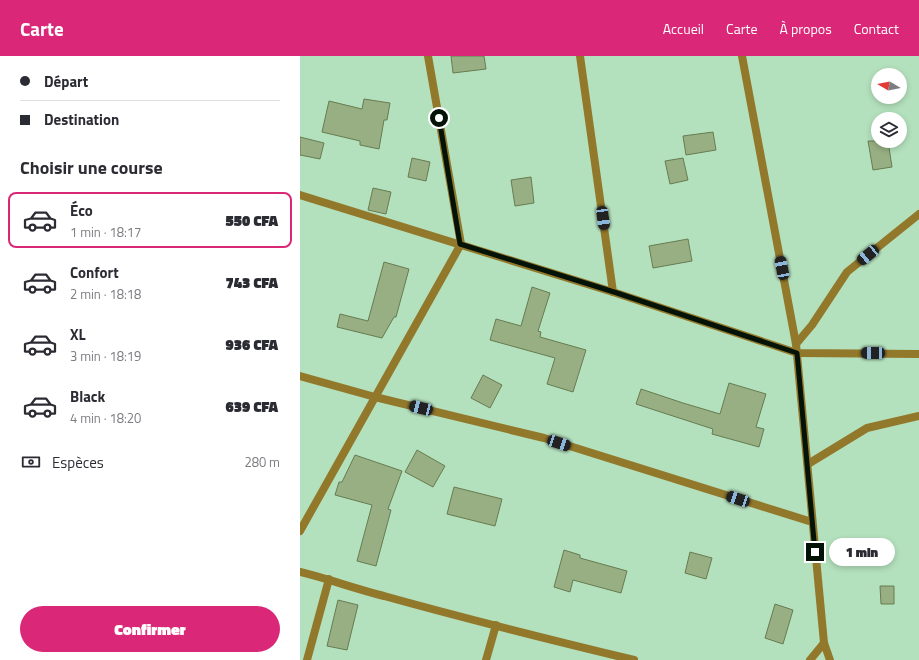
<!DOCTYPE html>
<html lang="fr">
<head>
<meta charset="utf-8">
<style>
  :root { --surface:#fff; --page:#f7f7f7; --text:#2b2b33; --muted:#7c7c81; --line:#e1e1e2; --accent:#db2777 }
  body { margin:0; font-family:"Titillium Web",sans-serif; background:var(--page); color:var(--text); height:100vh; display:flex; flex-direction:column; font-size:15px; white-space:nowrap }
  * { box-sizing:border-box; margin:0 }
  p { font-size:13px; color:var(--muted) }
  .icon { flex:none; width:22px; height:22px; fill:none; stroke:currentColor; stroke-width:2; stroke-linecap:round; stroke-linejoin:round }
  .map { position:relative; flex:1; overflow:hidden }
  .sheet { display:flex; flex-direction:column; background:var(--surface); width:300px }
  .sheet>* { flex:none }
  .top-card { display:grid; align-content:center; height:88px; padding:0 20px; background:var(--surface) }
  .needle { width:26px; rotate:280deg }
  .tools { position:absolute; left:571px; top:12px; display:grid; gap:8px }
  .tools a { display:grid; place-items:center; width:36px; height:36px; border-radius:50%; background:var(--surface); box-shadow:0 2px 6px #0003; font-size:20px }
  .end { position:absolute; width:18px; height:18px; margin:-9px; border:5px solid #041307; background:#fff; box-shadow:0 0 0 2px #fff }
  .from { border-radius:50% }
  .bubble { position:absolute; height:28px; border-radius:14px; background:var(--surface); box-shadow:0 2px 6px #0003; font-size:13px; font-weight:800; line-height:28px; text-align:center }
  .car { position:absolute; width:12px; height:24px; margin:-12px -6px; border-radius:5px; box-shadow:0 0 3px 1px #0007; background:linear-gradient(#222 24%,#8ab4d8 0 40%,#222 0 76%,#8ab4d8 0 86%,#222 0) }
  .top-card b { display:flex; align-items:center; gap:14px; height:38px; font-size:15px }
  .top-card b+b { border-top:1px solid var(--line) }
  .top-card i { width:10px; height:10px; background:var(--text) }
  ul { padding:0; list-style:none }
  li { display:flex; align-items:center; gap:12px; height:56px; margin:0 8px 6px; padding:0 12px; border:2px solid transparent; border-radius:8px }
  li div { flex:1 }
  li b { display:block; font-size:15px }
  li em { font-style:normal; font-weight:800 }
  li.selected { border-color:var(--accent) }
  li>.icon { width:36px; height:36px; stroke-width:1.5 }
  h2 { padding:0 20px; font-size:18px; line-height:48px }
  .pay { display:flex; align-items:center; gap:10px; height:44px; padding:0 20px; font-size:15px }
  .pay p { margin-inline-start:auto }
  .button { display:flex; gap:8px; margin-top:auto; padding:8px 20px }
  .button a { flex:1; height:46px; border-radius:24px; background:var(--accent); color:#fff; font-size:16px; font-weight:800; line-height:46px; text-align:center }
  header { display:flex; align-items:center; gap:24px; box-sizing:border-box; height:56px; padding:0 20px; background:var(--accent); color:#fff }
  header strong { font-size:19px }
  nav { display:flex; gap:22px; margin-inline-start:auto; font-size:14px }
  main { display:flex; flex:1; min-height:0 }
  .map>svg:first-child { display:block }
  .building { fill:#97af82; stroke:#667c51 }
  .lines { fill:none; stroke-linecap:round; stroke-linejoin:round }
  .minor { stroke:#92782b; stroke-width:8 }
  .route { stroke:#041307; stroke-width:5 }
</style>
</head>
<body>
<header>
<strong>Carte</strong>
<nav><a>Accueil</a><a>Carte</a><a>À propos</a><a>Contact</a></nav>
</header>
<main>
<section class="sheet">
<div class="top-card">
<b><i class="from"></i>Départ</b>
<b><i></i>Destination</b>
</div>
<h2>Choisir une course</h2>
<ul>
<li class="selected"><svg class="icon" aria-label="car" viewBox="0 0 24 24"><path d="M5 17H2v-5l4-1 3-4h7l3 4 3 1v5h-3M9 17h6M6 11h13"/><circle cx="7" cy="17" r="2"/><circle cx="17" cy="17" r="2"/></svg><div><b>Éco</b><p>1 min · 18:17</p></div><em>550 CFA</em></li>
<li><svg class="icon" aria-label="car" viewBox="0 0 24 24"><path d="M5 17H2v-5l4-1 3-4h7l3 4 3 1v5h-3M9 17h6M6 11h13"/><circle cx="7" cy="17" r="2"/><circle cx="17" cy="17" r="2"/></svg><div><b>Confort</b><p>2 min · 18:18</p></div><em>743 CFA</em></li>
<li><svg class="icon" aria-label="car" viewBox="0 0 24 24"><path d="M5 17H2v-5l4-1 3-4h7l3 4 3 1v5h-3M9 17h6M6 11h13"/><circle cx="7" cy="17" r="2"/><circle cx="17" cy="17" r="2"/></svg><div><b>XL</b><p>3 min · 18:19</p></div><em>936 CFA</em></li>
<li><svg class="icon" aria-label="car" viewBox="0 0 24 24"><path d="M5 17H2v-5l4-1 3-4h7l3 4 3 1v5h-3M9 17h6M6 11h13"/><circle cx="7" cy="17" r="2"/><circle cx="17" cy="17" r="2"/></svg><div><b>Black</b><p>4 min · 18:20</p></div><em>639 CFA</em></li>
</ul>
<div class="pay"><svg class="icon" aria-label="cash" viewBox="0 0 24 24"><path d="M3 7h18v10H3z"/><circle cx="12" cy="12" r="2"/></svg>Espèces<p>280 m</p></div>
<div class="button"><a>Confirmer</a></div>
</section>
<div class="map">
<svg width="619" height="604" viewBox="0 0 619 604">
  <rect width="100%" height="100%" fill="#b4e1bd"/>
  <g class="building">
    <polygon points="151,0 184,0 186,13 153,17"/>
    <polygon points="64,43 90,47 87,64 84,64 79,93 60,89 60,85 22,76 29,45 62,53"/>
    <polygon points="413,76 416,94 386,99 383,80"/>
    <polygon points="0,81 24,87 20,103 0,99"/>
    <polygon points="568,85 588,85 592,111 573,114"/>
    <polygon points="112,102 130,106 126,125 108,121"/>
    <polygon points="383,102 388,124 370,128 365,105"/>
    <polygon points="231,121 234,147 215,150 211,124"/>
    <polygon points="73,132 91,136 86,158 68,154"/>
    <polygon points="388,183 392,205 353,212 349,190"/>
    <polygon points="84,206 109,213 96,261 94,261 82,282 37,271 40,258 68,265"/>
    <polygon points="232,231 250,237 238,275 241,276 240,281 286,294 273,336 247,328 255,302 190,284 196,263 221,270"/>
    <polygon points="183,319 202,329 190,352 171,342"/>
    <polygon points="429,327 466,338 456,371 464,373 459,391 412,378 413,373 336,348 341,333 383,347 420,358"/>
    <polygon points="117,394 145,410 133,431 105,416"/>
    <polygon points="55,399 102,415 88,453 91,454 76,510 57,505 72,449 35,439 39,426 42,426"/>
    <polygon points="154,431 202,443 195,470 147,458"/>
    <polygon points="264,494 280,499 280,502 327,515 321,537 273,524 270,536 254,531"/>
    <polygon points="390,496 412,502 406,523 385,517"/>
    <polygon points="580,530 594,530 594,548 581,548"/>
    <polygon points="38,544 58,549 47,594 27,590"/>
    <polygon points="475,548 493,554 483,588 465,582"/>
  </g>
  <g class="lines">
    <g class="minor">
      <polyline points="280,0 313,236"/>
      <polyline points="442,0 496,288 524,587 530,604"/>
      <polyline points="0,139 313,236 497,297 619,298"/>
      <polyline points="496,288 512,269 547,216 619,158"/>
      <polyline points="0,320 75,341 244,382 512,466"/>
      <polyline points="508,408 567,372 619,360"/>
      <polyline points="0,475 161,188 128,0"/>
      <path d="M 0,516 C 29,523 56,533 84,540 C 167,563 251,584 334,604"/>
      <polyline points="7,604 29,523"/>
      <polyline points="186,604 196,569"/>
      <polyline points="510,604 524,587"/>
    </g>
  </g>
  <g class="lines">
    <polyline class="route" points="139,62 160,188 314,236 497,297 515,496"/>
  </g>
</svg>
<div class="tools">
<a><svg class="needle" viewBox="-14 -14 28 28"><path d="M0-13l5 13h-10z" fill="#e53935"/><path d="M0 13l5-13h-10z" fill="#7c7c81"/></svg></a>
<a><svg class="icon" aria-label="layers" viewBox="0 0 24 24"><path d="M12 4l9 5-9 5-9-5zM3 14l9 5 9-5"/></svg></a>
</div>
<i class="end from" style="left:139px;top:62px"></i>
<i class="end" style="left:515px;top:496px"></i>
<div class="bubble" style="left:529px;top:482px;width:66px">1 min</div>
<i class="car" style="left:303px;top:162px;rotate:172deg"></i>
<i class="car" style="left:568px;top:199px;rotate:231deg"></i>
<i class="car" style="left:482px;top:212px;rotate:349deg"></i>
<i class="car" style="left:573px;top:297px;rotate:270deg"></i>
<i class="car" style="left:121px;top:352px;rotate:284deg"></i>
<i class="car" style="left:259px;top:387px;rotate:108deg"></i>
<i class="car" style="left:438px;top:443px;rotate:288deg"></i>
</div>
</main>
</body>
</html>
